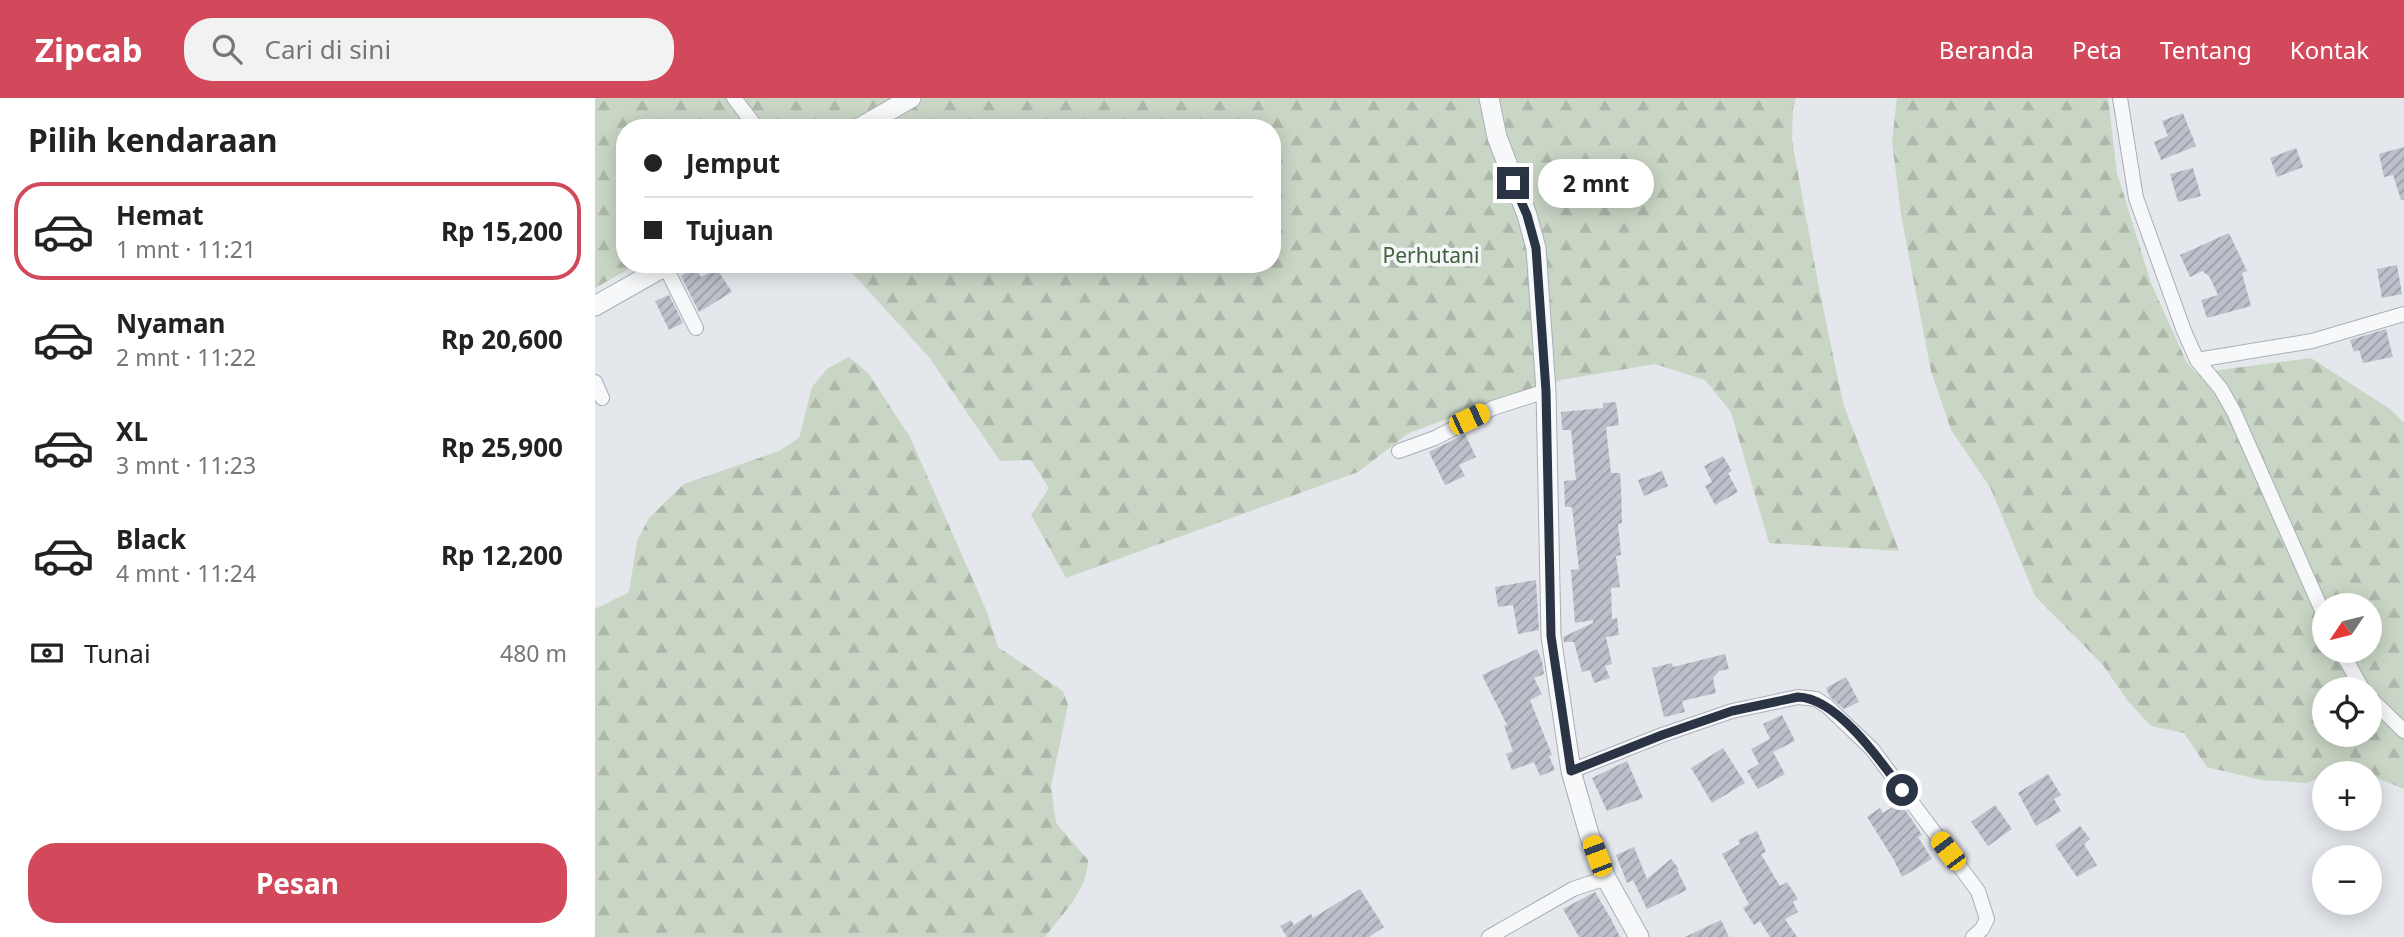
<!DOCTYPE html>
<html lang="id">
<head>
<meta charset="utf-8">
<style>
  :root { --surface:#fff; --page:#f2f2f2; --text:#222; --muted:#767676; --line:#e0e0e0; --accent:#d1495b }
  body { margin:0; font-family:"Noto Sans",sans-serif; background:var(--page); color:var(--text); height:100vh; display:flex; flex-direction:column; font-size:26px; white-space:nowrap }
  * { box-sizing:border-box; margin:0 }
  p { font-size:23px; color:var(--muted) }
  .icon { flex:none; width:38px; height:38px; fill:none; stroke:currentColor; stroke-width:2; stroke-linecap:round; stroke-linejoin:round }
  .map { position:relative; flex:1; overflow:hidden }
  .panel { display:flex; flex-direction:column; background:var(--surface); width:595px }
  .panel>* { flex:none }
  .hud { position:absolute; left:21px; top:21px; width:665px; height:154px; border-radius:28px; box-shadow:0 4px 18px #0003; display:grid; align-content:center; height:154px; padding:0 28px; background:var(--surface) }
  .needle { width:46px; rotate:235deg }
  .buttons { position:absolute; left:1717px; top:495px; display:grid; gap:14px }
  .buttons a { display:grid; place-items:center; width:70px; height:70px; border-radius:50%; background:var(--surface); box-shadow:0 4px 18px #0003; font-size:35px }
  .end { position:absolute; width:32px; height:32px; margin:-16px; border:9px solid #2b3445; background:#fff; box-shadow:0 0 0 4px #fff }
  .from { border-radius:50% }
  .bubble { position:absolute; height:49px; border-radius:24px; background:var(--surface); box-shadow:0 4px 18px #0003; font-size:23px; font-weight:700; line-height:49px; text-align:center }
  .car { position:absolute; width:21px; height:42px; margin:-21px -10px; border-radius:9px; box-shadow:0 0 5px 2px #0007; background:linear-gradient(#f5c518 24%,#345 0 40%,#f5c518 0 76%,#345 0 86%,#f5c518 0) }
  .hud b { display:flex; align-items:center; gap:24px; height:66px; font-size:26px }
  .hud b+b { border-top:2px solid var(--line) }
  .hud i { width:18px; height:18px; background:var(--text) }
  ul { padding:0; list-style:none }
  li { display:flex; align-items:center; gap:21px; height:98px; margin:0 14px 10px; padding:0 14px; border:4px solid transparent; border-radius:28px }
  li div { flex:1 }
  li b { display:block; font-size:26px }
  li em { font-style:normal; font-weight:700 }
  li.on { border-color:var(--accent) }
  li>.icon { width:63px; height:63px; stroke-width:1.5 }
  h2 { padding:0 28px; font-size:32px; line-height:84px }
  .pay { display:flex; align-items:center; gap:18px; height:77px; padding:0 28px; font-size:26px }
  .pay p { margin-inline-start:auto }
  .cta { display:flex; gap:14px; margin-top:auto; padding:14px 28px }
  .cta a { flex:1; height:80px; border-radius:28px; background:var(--accent); color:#fff; font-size:28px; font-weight:700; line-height:80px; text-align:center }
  header { display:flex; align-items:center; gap:42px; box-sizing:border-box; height:98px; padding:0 35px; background:var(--accent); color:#fff }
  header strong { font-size:33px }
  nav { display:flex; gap:38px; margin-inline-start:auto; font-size:24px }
  .search { width:490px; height:63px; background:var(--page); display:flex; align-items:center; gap:18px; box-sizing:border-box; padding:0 24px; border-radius:28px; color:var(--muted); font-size:26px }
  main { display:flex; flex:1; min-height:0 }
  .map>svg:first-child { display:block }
  .forest { fill:url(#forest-firs); fill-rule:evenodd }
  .building { fill:url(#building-hatch) }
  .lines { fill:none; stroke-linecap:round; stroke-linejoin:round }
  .minor-casing { stroke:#a9aeb7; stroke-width:16 }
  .tertiary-casing { stroke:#a9aeb7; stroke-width:21 }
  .minor { stroke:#f7f8fa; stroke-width:14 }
  .tertiary { stroke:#f7f8fa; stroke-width:19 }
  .route { stroke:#2b3445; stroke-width:9 }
  .labels { text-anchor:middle; stroke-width:7; stroke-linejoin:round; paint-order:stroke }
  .park-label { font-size:21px; fill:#3f6138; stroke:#f4f6f9 }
</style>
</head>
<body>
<header>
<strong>Zipcab</strong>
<div class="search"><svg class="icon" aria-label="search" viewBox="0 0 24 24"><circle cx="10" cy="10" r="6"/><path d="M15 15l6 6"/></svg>Cari di sini</div>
<nav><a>Beranda</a><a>Peta</a><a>Tentang</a><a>Kontak</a></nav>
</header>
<main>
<section class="panel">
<h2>Pilih kendaraan</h2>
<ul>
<li class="on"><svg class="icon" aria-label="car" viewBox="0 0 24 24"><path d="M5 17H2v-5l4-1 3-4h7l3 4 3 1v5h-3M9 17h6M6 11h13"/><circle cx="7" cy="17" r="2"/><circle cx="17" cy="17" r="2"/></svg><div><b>Hemat</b><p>1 mnt · 11:21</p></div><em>Rp 15,200</em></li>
<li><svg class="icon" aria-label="car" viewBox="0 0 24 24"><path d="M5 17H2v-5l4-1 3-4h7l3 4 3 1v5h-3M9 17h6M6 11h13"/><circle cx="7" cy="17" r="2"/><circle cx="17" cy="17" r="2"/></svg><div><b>Nyaman</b><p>2 mnt · 11:22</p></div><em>Rp 20,600</em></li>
<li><svg class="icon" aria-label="car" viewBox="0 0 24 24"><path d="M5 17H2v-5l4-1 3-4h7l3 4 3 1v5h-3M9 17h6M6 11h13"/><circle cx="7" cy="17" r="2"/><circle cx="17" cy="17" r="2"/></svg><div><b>XL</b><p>3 mnt · 11:23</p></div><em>Rp 25,900</em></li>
<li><svg class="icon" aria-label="car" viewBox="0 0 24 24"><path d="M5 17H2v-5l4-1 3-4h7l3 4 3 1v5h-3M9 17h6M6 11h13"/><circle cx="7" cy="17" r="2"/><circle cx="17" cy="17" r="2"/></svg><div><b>Black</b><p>4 mnt · 11:24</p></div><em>Rp 12,200</em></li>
</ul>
<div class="pay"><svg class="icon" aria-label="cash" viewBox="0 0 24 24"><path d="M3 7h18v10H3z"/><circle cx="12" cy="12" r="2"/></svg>Tunai<p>480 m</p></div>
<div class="cta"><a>Pesan</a></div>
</section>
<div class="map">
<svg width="1809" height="839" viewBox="0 0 1809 839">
  <defs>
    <pattern id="forest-firs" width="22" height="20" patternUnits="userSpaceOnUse" patternTransform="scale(1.75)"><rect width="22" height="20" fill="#c9d6c5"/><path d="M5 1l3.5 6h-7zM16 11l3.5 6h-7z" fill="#adb8ab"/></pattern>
    <pattern id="building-hatch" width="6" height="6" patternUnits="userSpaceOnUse" patternTransform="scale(1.75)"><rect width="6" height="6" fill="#bbc0ca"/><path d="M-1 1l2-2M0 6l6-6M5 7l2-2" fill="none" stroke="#989da6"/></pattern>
  </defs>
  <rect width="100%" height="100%" fill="#e4e7ec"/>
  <g class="forest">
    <polygon points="0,0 1201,0 1198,11 1197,42 1224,190 1248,305 1304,453 1174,445 1136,314 1110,282 1060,266 966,282 916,297 814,335 763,374 471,480 436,417 454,390 436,362 405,363 334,259 249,166 677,166 677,30 30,30 30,166 43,166 0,190"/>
    <path d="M 1302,0 L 1513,0 L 1522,75 L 1556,185 L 1592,265 L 1601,275 L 1716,260 L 1795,311 L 1809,325 L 1809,691 L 1749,666 L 1713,685 L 1666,682 L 1612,669 L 1589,635 L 1556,628 L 1532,602 L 1508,567 L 1440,498 L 1395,389 L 1356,332 L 1336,273 L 1306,117 L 1297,43 ZM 1729,508 L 1774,508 L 1774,553 L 1729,553 ZM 1729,592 L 1774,592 L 1774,637 L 1729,637 Z"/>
    <path d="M 254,259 L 273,275 L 315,339 L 392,514 L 403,549 L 468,593 L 473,607 L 456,688 L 461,725 L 493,762 C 493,791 467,817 450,839 L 0,839 L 0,511 L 34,494 L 42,443 L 54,420 L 89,386 L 184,353 L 204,340 L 217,289 L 233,270 Z"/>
  </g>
  <g class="building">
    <polygon points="1588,15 1601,48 1566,62 1559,44 1573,38 1567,23"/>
    <polygon points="1809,49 1809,102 1806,102 1798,77 1789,79 1784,56"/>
    <polygon points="1701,50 1708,69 1682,79 1675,60"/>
    <polygon points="1598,70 1606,98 1583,104 1575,76"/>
    <polygon points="1634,135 1652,173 1647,175 1656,208 1612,220 1606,202 1623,197 1614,178 1607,173 1595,179 1585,157"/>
    <polygon points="1802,167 1807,196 1787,200 1782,171"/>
    <polygon points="100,169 106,179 122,171 137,194 104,214 86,178"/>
    <polygon points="74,197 88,225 74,232 60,203"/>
    <polygon points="1791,231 1798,259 1768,265 1764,252 1759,254 1755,242"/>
    <polygon points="1021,304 1024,327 1011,329 1016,375 1025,375 1026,389 1027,425 1023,426 1026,457 1021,458 1025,489 1016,490 1017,521 1022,520 1024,537 1011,539 1017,566 1010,568 1015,580 999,585 995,572 987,574 979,544 969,544 968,539 998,525 998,522 980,525 976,472 984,471 977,409 970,409 969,383 981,382 976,332 967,332 966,314 1008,310 1008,305"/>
    <polygon points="870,336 881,359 864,367 870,378 850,387 834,354"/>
    <polygon points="1128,358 1137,373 1133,375 1143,394 1120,407 1110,388 1117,384 1109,368"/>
    <polygon points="1067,373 1073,388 1049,398 1043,382"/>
    <polygon points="941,482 944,532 923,536 918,507 903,509 900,489"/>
    <polygon points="942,551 947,563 949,576 939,580 947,596 935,602 957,657 954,658 960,672 945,678 939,664 917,672 911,656 918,653 909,628 912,627 887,577"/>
    <polygon points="1130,556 1134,571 1124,573 1118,580 1121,595 1087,603 1090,614 1069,619 1057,570 1077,565 1078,569"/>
    <polygon points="1251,579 1264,604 1249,611 1235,599 1231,590"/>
    <polygon points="1187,617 1200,643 1178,654 1190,676 1163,691 1152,673 1164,666 1156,651 1175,641 1168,626"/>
    <polygon points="1128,650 1150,685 1117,705 1096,670"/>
    <polygon points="1032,663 1048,700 1012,713 997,680"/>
    <polygon points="1453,676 1466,697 1459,701 1466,713 1441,728 1423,695"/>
    <polygon points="1305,704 1327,737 1323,739 1337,761 1307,779 1299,762 1272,719 1285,710 1288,715"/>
    <polygon points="1400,707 1417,731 1393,748 1376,724"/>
    <polygon points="1485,728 1495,741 1489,746 1502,767 1482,779 1460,747"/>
    <polygon points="1162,733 1171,754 1166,756 1185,788 1192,784 1203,801 1198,804 1203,814 1190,821 1202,839 1175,839 1165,823 1159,827 1148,810 1154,806 1127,756 1145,746 1143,742"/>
    <polygon points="1039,749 1052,781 1076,761 1084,771 1082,772 1092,792 1052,811 1038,782 1032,785 1021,757"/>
    <polygon points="765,791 789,829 774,839 692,839 685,828 696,822 699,827 716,816 718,820"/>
    <polygon points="1000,794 1016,821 1025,839 984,839 968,811"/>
    <polygon points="1126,822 1134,839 1090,839"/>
  </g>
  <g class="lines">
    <defs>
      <g id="minor">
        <polyline points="139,0 162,30"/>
        <polyline points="1525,0 1541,100 1589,233 1602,262 1626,291 1639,314 1729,517"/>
        <polyline points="70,168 101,230"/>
        <polyline points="1602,262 1717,243 1809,216"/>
        <polyline points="0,284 7,300"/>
        <polyline points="804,353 840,340 898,310 951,293"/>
        <polyline points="1746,553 1768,592"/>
        <polyline points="1774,599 1809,633"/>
        <polyline points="976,673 1067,637 1137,613 1203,599 1221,601 1232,608 1277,651 1383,793 1392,821 1387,831 1378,839"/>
        <polyline points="894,839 978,791 1011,780"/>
      </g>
      <g id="tertiary">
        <polyline points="894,0 902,39 932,117 941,150 951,293 956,538 976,673 994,736 1011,780 1044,839"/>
        <polyline points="264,30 316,0"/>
        <polyline points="0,208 74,166"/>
      </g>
    </defs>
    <use href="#minor" class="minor-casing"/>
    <use href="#tertiary" class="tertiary-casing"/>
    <use href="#minor" class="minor"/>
    <use href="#tertiary" class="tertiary"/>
  </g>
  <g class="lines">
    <path class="route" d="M 918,85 L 932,117 L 941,150 L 951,293 L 956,538 L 976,673 L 1067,637 L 1137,613 L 1203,599 C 1242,600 1285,662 1307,692"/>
  </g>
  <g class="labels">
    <g class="park-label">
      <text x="836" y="165">Perhutani</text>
    </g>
  </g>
</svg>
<div class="buttons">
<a><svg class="needle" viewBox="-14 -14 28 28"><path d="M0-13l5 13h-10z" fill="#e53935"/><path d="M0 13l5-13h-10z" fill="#767676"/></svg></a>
<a><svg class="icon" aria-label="locate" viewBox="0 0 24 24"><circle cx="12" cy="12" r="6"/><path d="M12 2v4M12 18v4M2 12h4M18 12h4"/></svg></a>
<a>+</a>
<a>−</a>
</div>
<i class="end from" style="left:1307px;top:692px"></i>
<i class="end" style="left:918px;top:85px"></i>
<div class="bubble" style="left:943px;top:61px;width:116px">2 mnt</div>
<i class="car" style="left:874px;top:321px;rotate:65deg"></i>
<i class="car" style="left:1353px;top:753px;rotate:323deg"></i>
<i class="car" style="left:1002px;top:758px;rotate:339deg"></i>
<div class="hud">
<b><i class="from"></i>Jemput</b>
<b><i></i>Tujuan</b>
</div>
</div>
</main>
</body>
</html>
